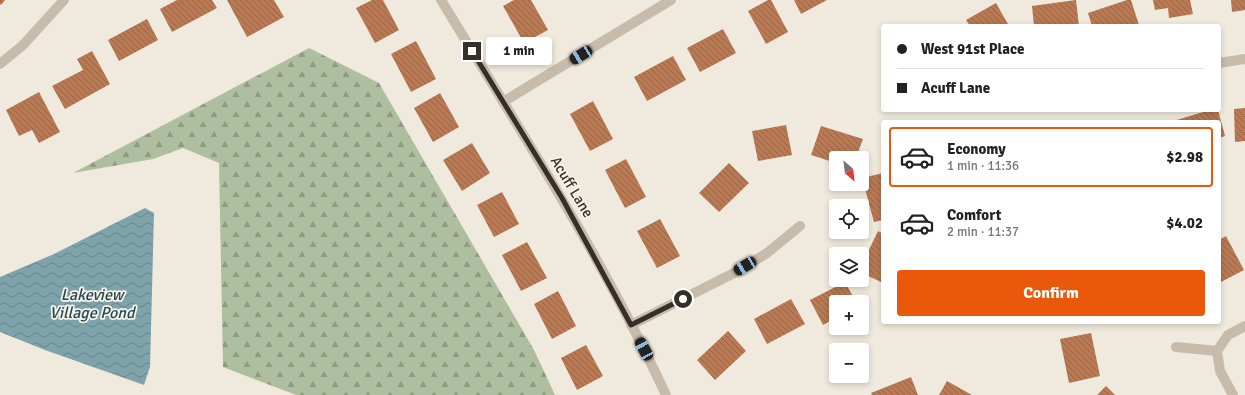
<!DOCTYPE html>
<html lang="en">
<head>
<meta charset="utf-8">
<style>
  :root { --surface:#fff; --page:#f6f6f6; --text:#222; --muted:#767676; --line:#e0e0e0; --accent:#ea580c }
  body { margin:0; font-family:Signika,sans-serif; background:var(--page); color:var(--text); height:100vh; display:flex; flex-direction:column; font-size:15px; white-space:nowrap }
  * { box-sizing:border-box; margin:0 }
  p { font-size:13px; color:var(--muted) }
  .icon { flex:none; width:22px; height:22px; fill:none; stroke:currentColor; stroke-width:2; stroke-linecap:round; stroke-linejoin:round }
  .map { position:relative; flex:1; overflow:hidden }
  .panel { position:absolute; left:881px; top:120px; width:340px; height:204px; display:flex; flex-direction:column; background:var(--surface); border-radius:4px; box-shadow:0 2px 6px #0003 }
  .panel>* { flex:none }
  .top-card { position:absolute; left:881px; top:24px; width:340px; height:88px; border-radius:4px; box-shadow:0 2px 6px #0003; display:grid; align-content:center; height:88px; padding:0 16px; background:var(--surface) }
  .needle { width:26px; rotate:152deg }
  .buttons { position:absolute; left:829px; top:151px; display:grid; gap:8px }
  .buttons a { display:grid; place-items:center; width:40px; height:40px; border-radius:4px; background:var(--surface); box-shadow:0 2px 6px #0003; font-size:20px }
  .end { position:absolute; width:18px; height:18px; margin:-9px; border:5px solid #352f29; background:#fff; box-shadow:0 0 0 2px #fff }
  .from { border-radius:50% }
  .bubble { position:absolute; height:28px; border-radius:4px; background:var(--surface); box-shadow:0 2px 6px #0003; font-size:13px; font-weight:700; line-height:28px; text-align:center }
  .car { position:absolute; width:12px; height:24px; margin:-12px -6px; border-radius:5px; box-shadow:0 0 3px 1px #0007; background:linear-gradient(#222 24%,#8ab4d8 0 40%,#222 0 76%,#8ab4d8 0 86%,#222 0) }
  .top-card b { display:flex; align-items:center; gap:14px; height:38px; font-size:15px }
  .top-card b+b { border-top:1px solid var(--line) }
  .top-card i { width:10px; height:10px; background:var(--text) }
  ul { padding:7px 0 0; list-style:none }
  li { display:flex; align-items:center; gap:12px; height:60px; margin:0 8px 6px; padding:0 8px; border:2px solid transparent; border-radius:4px }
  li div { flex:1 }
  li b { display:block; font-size:15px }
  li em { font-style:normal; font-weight:700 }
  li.on { border-color:var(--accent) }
  li>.icon { width:36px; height:36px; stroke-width:1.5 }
  .cta { display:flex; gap:8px; margin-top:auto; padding:8px 16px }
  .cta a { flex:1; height:46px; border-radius:4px; background:var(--accent); color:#fff; font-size:16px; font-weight:700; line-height:46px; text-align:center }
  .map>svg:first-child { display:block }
  .forest { fill:url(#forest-firs) }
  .water { fill:url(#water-waves) }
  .building { fill:url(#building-back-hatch) }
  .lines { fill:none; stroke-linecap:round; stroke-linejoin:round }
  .minor { stroke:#c7bbab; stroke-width:10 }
  .route { stroke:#352f29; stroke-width:5 }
  .labels { text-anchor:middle; stroke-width:3.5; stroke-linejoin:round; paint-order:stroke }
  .street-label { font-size:15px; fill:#352f29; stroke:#f8f3ea }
  .water-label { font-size:16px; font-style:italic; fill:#234953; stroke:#f8f3ea }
</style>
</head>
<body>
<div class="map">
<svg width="1245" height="395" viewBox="0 0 1245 395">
  <defs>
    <pattern id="forest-firs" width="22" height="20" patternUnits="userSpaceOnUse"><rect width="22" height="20" fill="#afbe9f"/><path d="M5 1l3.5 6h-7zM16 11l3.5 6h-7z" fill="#8f9b82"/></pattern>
    <pattern id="water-waves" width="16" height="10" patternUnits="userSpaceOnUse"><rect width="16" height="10" fill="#7fa3aa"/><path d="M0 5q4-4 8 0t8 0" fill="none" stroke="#69858a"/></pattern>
    <pattern id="building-back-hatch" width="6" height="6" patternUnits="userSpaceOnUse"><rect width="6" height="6" fill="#ba7952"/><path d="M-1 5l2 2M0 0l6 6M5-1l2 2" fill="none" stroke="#986444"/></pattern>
  </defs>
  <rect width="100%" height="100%" fill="#f0eade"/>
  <polygon class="forest" points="309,48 379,83 534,350 555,395 296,395 223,367 219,163 183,148 153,159 73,173"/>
  <polygon class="water" points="145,208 154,213 150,367 144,385 45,350 0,332 0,277 54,254"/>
  <g class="building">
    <polygon points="0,0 5,0 1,5 0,4"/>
    <polygon points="177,0 212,0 217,8 172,32 160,9"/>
    <polygon points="227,0 274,0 284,17 247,37"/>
    <polygon points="372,0 383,0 399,30 375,43 356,8"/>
    <polygon points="514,0 531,0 548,30 524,43 503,6"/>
    <polygon points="768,0 771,0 788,32 766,44 748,11"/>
    <polygon points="794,0 827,0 801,14"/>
    <polygon points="1076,0 1079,26 1034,26 1032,6"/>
    <polygon points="1127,0 1131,0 1139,25 1092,26 1088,13"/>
    <polygon points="1153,0 1190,0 1193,14 1169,18 1168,8 1155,10"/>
    <polygon points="1231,0 1245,0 1245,10 1232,12"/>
    <polygon points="996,3 1009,26 970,26 966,20"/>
    <polygon points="147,19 158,40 119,61 108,40"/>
    <polygon points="723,29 736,53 700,72 687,48"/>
    <polygon points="416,41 436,79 411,92 391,54"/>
    <polygon points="92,51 110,84 65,109 52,86 83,70 77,59"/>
    <polygon points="673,56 686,80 647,101 634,77"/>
    <polygon points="39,92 60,132 39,143 32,130 19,136 6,110"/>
    <polygon points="440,93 459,127 433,142 414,108"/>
    <polygon points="593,101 613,139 590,151 570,114"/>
    <polygon points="1245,108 1245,141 1235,142 1234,109"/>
    <polygon points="1210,110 1218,110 1225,136 1219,138 1219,122 1170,122"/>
    <polygon points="786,125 792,155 758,161 752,131"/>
    <polygon points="821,126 863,139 856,158 836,158 836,163 811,155"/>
    <polygon points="472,143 490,173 462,191 443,160"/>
    <polygon points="626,159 646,197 625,208 605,170"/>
    <polygon points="729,163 749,183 719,212 699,193"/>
    <polygon points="883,173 883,220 874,222 862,178"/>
    <polygon points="502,192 519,224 494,237 477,205"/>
    <polygon points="660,219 680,256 657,268 637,231"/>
    <polygon points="878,231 883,234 883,283 862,273 862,264"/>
    <polygon points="1226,236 1244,270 1219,283 1219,240"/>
    <polygon points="527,242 547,278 521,291 502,255"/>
    <polygon points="845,282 856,302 836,302 836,318 823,325 810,300"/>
    <polygon points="558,291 576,326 552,339 534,304"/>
    <polygon points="791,299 805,324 767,344 754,319"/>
    <polygon points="728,331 746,351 715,380 697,360"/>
    <polygon points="1091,333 1100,376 1069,383 1060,339"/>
    <polygon points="586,345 603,376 577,390 561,358"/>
    <polygon points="911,377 918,395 872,395 871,393"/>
    <polygon points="947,381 972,395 939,395"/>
    <polygon points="1106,386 1115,395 1097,395"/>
  </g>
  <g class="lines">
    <g class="minor">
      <path d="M 441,0 C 520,130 602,257 666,395"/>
      <polyline points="1219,63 1245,59"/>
      <polyline points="0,64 23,45 64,0"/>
      <polyline points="503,102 671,0"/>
      <polyline points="631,325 734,273 767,253 800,226"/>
      <polyline points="1176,347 1217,351"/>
      <polyline points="1217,351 1220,371 1233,395"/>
      <polyline points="1217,351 1228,335 1245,326"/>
    </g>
  </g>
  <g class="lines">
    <polyline class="route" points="472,51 562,198 631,325 683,299"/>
  </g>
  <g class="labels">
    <g class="street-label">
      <text transform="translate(572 187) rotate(59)" y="5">Acuff Lane</text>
    </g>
    <g class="water-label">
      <text x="92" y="300">Lakeview<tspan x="92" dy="18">Village Pond</tspan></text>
    </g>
  </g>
</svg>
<div class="buttons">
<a><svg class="needle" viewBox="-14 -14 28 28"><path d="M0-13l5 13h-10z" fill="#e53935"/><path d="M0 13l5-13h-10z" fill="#767676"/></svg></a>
<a><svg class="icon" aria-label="locate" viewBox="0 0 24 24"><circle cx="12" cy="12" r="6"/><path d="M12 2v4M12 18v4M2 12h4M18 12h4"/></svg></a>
<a><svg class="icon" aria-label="layers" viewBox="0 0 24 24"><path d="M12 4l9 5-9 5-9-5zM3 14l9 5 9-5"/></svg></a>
<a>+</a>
<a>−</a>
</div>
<i class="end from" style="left:683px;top:299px"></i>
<i class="end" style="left:472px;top:51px"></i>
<div class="bubble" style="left:486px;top:37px;width:66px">1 min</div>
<i class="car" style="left:581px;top:55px;rotate:239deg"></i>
<i class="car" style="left:745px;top:266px;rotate:239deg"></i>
<i class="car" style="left:644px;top:349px;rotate:332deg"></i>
<div class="top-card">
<b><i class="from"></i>West 91st Place</b>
<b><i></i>Acuff Lane</b>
</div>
<section class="panel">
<ul>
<li class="on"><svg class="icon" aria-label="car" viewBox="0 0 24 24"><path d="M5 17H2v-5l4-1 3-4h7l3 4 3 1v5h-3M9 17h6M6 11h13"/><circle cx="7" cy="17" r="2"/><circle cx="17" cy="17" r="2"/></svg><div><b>Economy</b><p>1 min · 11:36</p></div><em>$2.98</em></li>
<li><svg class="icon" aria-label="car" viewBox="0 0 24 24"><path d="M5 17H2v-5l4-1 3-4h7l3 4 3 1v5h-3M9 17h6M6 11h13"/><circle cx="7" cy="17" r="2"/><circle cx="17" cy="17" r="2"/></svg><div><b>Comfort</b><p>2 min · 11:37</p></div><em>$4.02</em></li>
</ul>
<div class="cta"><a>Confirm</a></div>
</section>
</div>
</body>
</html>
